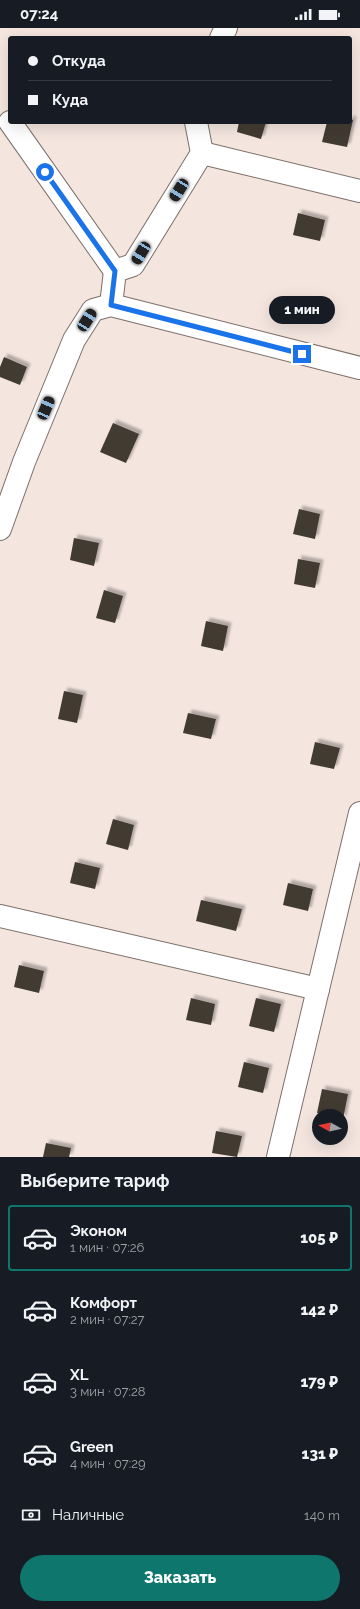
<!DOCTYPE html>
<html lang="ru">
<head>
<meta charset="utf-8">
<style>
  :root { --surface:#171b24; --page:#242831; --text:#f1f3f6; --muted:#9ea1a6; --line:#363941; --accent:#0f766e }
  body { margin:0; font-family:Raleway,sans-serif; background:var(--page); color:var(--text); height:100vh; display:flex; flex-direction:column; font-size:15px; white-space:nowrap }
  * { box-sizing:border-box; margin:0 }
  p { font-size:13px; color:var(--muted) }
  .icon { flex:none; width:22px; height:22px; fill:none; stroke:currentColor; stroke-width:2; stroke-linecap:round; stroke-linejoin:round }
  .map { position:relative; height:1129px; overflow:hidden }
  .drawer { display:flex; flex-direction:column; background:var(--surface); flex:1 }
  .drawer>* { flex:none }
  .banner { position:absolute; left:8px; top:8px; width:344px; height:88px; border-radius:4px; box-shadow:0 4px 16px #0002; display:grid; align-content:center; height:88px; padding:0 20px; background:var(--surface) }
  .needle { width:26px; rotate:278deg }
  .controls { position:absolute; left:312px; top:1081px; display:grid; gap:8px }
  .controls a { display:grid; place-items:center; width:36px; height:36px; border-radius:50%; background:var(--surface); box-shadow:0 4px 16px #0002; font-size:20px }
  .end { position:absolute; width:18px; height:18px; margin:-9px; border:5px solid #1a73e8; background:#fff; box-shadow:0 0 0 2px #fff }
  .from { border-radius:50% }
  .bubble { position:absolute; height:28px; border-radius:14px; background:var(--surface); box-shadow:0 4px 16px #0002; font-size:13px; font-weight:800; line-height:28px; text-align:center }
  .car { position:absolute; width:12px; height:24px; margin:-12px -6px; border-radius:5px; box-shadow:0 0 3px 1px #0007; background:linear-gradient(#222 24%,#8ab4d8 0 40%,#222 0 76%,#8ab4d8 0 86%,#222 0) }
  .banner b { display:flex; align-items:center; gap:14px; height:38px; font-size:15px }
  .banner b+b { border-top:1px solid var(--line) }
  .banner i { width:10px; height:10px; background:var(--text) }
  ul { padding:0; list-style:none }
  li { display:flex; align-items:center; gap:12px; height:66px; margin:0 8px 6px; padding:0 12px; border:2px solid transparent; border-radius:4px }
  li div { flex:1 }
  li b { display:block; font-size:15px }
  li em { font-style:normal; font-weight:800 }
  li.selected { border-color:var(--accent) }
  li>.icon { width:36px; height:36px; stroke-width:1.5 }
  h2 { padding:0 20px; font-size:18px; line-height:48px }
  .pay { display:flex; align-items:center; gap:10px; height:44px; padding:0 20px; font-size:15px }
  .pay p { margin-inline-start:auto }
  .button { display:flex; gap:8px; margin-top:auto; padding:8px 20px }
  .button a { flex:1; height:46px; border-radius:24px; background:var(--accent); color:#fff; font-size:16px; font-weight:800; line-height:46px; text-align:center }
  .status { display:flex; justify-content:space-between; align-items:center; height:28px; padding:0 20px; background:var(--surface); direction:ltr }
  .status svg { height:11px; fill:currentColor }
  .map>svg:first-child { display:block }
  .building { fill:#423b33; filter:url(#shadow) }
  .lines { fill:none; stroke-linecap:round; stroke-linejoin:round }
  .minor-casing { stroke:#7c706b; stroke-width:24 }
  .minor { stroke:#fff; stroke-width:22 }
  .route { stroke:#1a73e8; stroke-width:5 }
</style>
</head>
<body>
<div class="status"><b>07:24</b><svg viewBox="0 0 49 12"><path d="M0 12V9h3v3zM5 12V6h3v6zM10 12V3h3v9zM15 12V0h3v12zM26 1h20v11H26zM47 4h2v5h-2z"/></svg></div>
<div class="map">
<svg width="360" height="1129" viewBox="0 0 360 1129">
  <defs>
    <filter id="shadow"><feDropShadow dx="3.5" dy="-3.5" stdDeviation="1" flood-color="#0004"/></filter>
  </defs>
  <rect width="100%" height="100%" fill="#f4e5df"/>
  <g class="building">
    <polygon points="350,91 353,92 347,119 322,114 327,94 350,94"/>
    <polygon points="239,94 266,94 261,111 237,104"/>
    <polygon points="298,185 325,192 320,213 293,207"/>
    <polygon points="4,329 27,339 20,357 0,349 0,339"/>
    <polygon points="113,395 139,406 126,435 100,424"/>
    <polygon points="299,481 320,486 315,511 293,506"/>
    <polygon points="74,510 99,515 94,538 70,532"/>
    <polygon points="298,531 320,535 315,560 294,556"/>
    <polygon points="104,562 123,568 115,595 96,590"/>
    <polygon points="206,593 228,598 223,623 201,618"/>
    <polygon points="64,663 83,667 77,695 58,691"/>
    <polygon points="188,685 216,691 211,711 183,705"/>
    <polygon points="315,714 340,720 334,741 310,736"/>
    <polygon points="113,791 134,797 128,822 106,816"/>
    <polygon points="75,834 100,840 95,861 70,855"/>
    <polygon points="288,855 313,861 308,883 283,877"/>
    <polygon points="201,872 242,881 236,903 196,893"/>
    <polygon points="19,937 44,943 39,965 14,959"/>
    <polygon points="191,970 215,976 211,997 186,992"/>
    <polygon points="256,970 281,976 274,1004 249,998"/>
    <polygon points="244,1034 269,1040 263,1065 238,1059"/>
    <polygon points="322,1061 348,1066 343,1091 341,1091 341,1088 329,1088 317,1085"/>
    <polygon points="216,1103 242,1108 237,1129 212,1125"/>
    <polygon points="46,1115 71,1120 69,1129 43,1129"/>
  </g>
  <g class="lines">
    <defs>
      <g id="minor">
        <polyline points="221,10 226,0"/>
        <polyline points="10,94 115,243"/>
        <polyline points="202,125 360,163"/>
        <polyline points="111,277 115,243 133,237 202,125 196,94"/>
        <polyline points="0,501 24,434 74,312 93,282 111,277 360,340"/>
        <polyline points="0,888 318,961"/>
        <polyline points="278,1129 360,785"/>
      </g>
    </defs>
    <use href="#minor" class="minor-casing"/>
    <use href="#minor" class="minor"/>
  </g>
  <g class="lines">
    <polyline class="route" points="45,144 115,243 111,277 302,326"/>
  </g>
</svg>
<div class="controls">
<a><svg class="needle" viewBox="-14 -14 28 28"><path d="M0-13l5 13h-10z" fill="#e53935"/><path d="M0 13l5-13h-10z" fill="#9ea1a6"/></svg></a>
</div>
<i class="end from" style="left:45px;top:144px"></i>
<i class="end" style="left:302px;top:326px"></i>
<div class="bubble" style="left:269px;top:268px;width:66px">1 мин</div>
<i class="car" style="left:179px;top:162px;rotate:212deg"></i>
<i class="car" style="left:141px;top:225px;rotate:211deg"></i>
<i class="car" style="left:87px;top:292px;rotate:32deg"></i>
<i class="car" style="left:46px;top:380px;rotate:23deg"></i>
<div class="banner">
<b><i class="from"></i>Откуда</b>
<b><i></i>Куда</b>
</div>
</div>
<section class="drawer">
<h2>Выберите тариф</h2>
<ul>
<li class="selected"><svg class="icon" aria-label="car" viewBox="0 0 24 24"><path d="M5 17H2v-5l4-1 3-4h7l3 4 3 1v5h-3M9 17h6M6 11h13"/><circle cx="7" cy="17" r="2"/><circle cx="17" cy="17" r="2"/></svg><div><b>Эконом</b><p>1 мин · 07:26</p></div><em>105 ₽</em></li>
<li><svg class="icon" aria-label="car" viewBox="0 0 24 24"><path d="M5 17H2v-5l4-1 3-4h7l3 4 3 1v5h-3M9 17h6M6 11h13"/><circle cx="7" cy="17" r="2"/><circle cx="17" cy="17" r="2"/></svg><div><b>Комфорт</b><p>2 мин · 07:27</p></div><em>142 ₽</em></li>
<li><svg class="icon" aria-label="car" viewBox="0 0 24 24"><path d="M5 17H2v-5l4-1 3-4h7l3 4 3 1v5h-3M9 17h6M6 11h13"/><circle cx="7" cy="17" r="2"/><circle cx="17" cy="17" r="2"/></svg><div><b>XL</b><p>3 мин · 07:28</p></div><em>179 ₽</em></li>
<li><svg class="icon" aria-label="car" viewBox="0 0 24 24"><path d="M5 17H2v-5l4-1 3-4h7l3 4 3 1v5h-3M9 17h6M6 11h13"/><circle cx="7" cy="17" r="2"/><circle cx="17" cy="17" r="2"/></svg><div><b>Green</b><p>4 мин · 07:29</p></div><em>131 ₽</em></li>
</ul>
<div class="pay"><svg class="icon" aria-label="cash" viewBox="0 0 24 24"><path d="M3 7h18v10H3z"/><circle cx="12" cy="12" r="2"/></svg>Наличные<p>140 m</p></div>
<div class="button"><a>Заказать</a></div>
</section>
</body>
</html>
